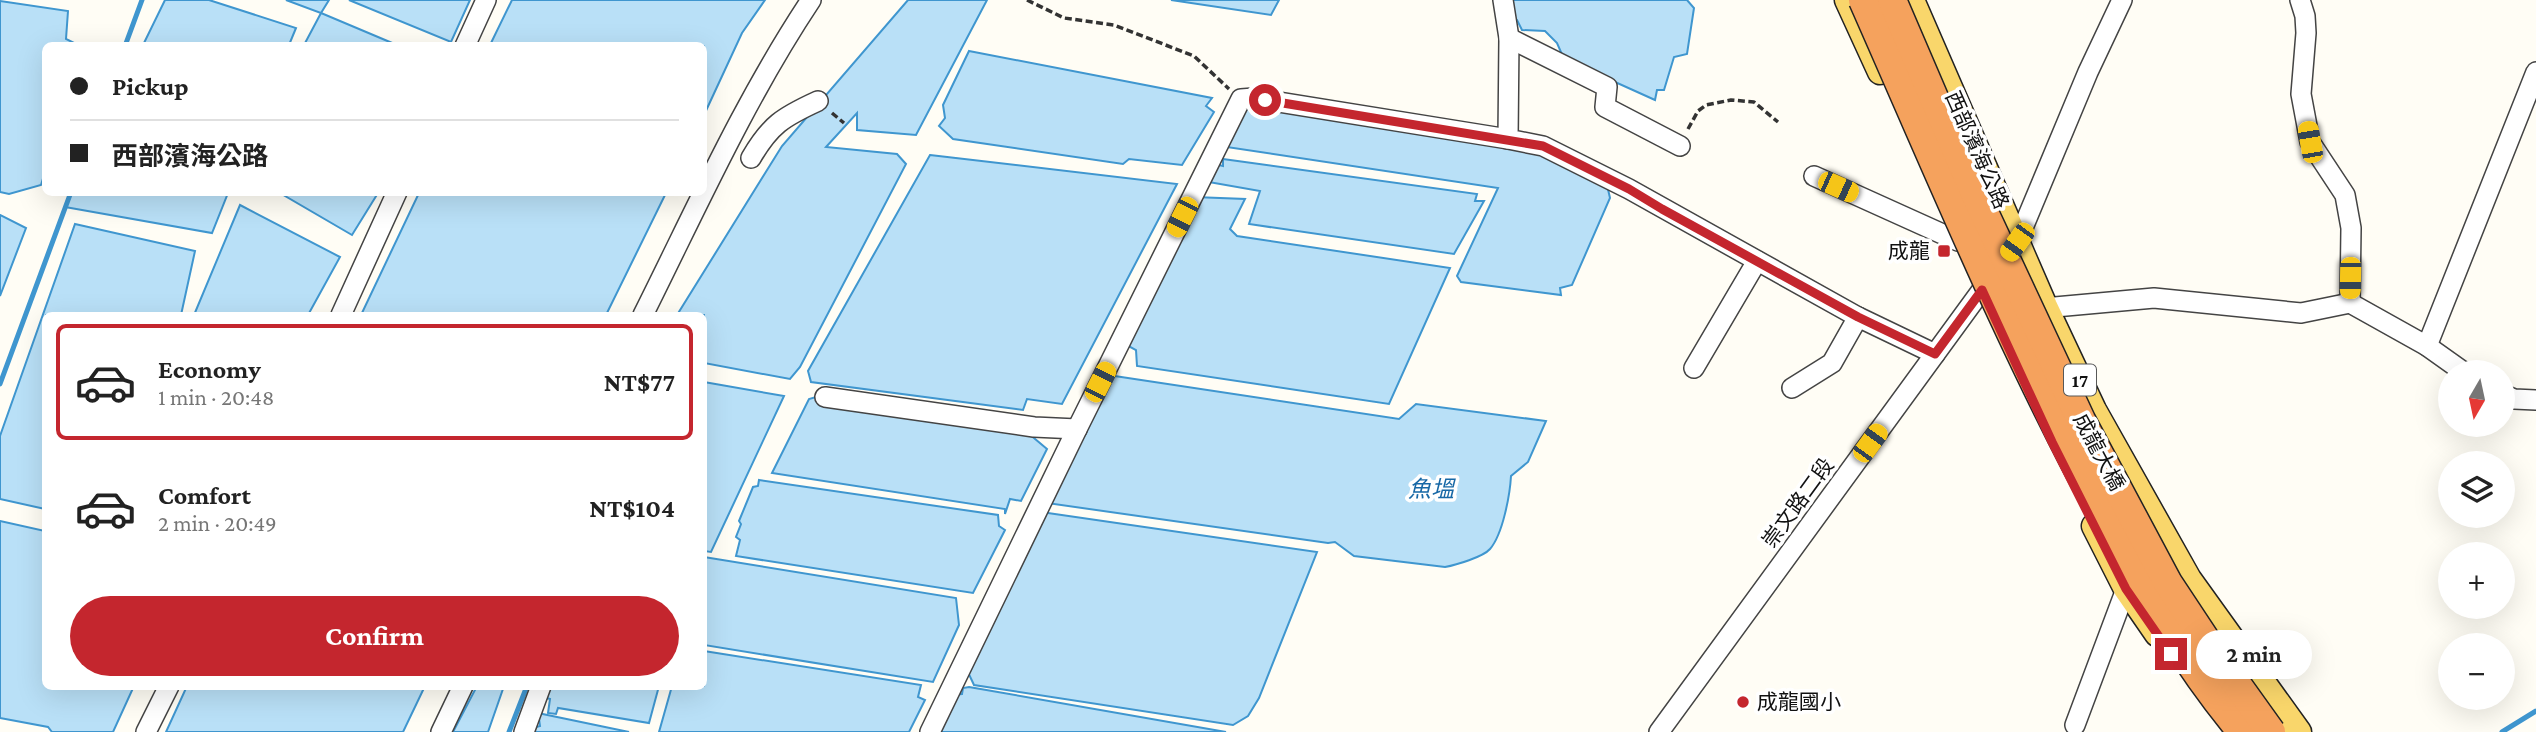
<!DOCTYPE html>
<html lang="en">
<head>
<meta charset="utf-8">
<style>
  :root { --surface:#fff; --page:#f6f6f6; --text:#222; --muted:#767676; --line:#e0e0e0; --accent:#c4262e }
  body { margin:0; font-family:"Crimson Pro","Noto Sans TC",serif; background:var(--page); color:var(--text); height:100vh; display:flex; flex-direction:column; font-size:26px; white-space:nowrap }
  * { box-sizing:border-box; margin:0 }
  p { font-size:23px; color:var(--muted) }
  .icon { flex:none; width:38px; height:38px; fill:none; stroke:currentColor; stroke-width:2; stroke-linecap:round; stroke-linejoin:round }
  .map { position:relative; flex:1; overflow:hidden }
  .details { position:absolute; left:42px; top:312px; width:665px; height:378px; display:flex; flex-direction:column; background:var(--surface); border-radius:10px; box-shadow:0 7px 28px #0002 }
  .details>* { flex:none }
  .banner { position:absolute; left:42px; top:42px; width:665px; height:154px; border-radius:10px; box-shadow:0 7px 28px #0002; display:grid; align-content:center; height:154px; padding:0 28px; background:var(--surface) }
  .needle { width:46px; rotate:189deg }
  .fabs { position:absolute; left:2438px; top:360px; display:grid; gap:14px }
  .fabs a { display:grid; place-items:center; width:77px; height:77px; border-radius:50%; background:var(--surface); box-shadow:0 7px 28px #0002; font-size:35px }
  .end { position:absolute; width:32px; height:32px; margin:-16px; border:9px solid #c4262e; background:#fff; box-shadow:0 0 0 4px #fff }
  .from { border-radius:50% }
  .bubble { position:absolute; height:49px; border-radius:24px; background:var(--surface); box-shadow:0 7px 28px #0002; font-size:23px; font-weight:700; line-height:49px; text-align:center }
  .car { position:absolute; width:21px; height:42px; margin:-21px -10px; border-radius:9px; box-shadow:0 0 5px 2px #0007; background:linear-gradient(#f5c518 24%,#345 0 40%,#f5c518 0 76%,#345 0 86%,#f5c518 0) }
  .banner b { display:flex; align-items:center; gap:24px; height:66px; font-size:26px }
  .banner b+b { border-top:2px solid var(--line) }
  .banner i { width:18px; height:18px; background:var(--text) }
  ul { padding:12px 0 0; list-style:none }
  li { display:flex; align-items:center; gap:21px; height:116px; margin:0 14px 10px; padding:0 14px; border:4px solid transparent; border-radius:10px }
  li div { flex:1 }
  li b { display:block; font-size:26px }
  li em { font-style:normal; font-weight:700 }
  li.active { border-color:var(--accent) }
  li>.icon { width:63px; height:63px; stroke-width:1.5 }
  .cta { display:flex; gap:14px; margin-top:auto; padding:14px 28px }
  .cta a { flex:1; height:80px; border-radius:42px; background:var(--accent); color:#fff; font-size:28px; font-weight:700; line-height:80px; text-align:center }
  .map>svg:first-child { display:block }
  .water { fill:#b9e0f7; stroke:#3f96cf; stroke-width:2 }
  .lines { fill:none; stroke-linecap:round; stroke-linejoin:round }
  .stream { stroke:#3f96cf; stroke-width:5 }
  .minor-casing { stroke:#444; stroke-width:22 }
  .major-casing { stroke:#222; stroke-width:27 }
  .path { stroke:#333; stroke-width:3.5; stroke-dasharray:7 3.5; stroke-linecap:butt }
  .minor { stroke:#fff; stroke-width:19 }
  .major { stroke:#f9d66b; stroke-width:24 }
  .highway-bridge-casing { stroke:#222; stroke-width:31; stroke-linecap:butt }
  .highway-bridge { stroke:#f5a25d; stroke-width:28 }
  .route { stroke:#c4262e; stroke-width:9 }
  .poi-dot { fill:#c4262e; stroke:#fff; stroke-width:2.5 }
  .labels { text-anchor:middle; stroke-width:7; stroke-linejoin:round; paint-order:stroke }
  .shield { fill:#fff; stroke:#585858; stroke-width:2 }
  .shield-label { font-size:19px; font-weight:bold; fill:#111 }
  .street-label { font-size:21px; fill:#111; stroke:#fff }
  .poi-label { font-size:21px; fill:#111; stroke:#fff; text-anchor:end }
  .water-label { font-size:23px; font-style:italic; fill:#1768a6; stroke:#fff }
</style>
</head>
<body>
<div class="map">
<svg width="2536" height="732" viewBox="0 0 2536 732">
  <rect width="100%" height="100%" fill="#fffdf5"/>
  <g class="water">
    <polygon points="165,0 209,0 296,28 289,45 143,45"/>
    <polygon points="286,0 329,0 321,13 397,45 304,45 321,13"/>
    <polygon points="349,0 470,0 451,42"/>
    <polygon points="512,0 765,0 742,33 704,115 704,46 490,45"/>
    <polygon points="908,0 987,0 916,135 857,130 857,113 826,147 897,154 906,164 800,367 790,379 704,363 704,315 677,315 782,146"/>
    <polygon points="1171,0 1279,0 1271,15"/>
    <polygon points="1508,0 1687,0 1694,8 1687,54 1674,57 1664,90 1657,90 1655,100 1564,59 1557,43 1545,31 1522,30 1517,20 1508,16"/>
    <polygon points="0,1 68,11 66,39 78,45 46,46 45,172 41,185 9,194 0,192"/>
    <polygon points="969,51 1212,98 1206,106 1214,112 1182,165 1129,159 1123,164 953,139 939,126 945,118 943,105"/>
    <polygon points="1240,101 1531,147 1607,185 1610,198 1572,285 1560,288 1561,295 1461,282 1457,276 1498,188 1220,146"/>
    <polygon points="930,155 1177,184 1062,404 1027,399 1023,410 811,382 808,371"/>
    <polygon points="1223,159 1477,194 1475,201 1484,201 1454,254 1249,224 1260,191 1203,181 1210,163 1223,166"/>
    <polygon points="72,193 72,192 228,193 212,233 65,207"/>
    <polygon points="280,193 378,193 352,235"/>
    <polygon points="419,193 419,192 666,193 606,315 361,315"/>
    <polygon points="1194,197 1245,199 1230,229 1237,236 1450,268 1389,404 1137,366 1136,350 1121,342"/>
    <polygon points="240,205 340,257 308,315 194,315"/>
    <polygon points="0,215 26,228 0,296"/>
    <polygon points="75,224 195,251 181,315 46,315 45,509 0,499 0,436"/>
    <path d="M 1108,375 L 1399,419 L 1416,404 L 1546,421 L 1528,462 L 1511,476 C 1510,494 1503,534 1490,549 C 1483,557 1456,565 1445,567 L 1354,556 L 1335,542 L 1328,543 L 1047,503 Z"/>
    <polygon points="704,382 784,396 711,552 704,551"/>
    <polygon points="816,397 1022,428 1047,449 1021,501 1010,499 1005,514 1005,509 772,473 809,399"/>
    <polygon points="759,480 998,515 999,526 1005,530 973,593 736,556 740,540 736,537 741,524 739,521 753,487 758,486"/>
    <polygon points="1041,512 1317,552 1259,698 1248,716 1233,725 974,685 966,668"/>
    <polygon points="0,521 45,531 46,686 134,686 113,732 52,732 48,727 0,718"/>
    <polygon points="704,557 956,598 959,625 933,682 704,645"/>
    <polygon points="704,651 921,685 918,697 925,700 909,732 659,732 672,686 704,686"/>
    <polygon points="187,686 425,686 403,732 166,732"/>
    <polygon points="477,686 504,686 488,732 453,732"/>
    <polygon points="543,686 659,686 649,723 558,708 556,714 548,713 550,699 539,696"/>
    <polygon points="969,687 1226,732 936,732 951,695 962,694 963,688"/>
    <polygon points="533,712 629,732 524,732 525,730 540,726 539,719"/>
  </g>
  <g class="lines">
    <g class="stream">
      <polyline points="125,46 142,0"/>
      <polyline points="0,384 71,192"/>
      <polyline points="509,732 527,686"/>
      <polyline points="2502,732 2536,711"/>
    </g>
    <defs>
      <g id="minor">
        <polyline points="1503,0 1509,38 1508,139 1543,146 1629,189 1858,317 1935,354"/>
        <polyline points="2300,0 2305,16 2306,33 2301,94 2310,142 2345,195 2351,228 2350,303"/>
        <polyline points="1509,38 1607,87 1605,107 1680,146"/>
        <polyline points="465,46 486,0"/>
        <path d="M 751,158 C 770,125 783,117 818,101"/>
        <polyline points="1814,176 1958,241"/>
        <polyline points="2012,249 2017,242 2088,72 2122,0"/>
        <polyline points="2033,309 2154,298 2301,313 2350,303 2427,346 2465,373"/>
        <polyline points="341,315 397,192"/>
        <path d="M 643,315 C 696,209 745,99 811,0"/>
        <polyline points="2427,346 2536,72"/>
        <polyline points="1694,368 1757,261"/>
        <polyline points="1792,388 1832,363 1858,317"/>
        <polyline points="2502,394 2514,399 2536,400"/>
        <polyline points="825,397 1034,427 1077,429"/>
        <polyline points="2075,725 2126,589 2136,584"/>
        <polyline points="146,732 169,686"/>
        <polyline points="441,732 463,686"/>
        <polyline points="524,732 541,686"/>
        <polyline points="930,732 1077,429 1241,99 1254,98 1508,139"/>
        <polyline points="1659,732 1992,276"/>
      </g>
      <g id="major">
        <polyline points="1847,0 1880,72"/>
        <polyline points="1912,0 2045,306 2094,410 2189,579 2299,732"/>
        <polyline points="2094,526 2126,589 2157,634"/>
      </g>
    </defs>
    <use href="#minor" class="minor-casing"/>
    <use href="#major" class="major-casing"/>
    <g class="path">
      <polyline points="1027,0 1064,18 1114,25 1194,56 1229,89"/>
      <polyline points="832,113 844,123"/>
      <polyline points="1688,129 1698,111 1706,105 1731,100 1754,102 1778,122"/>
    </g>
    <use href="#minor" class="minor"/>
    <use href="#major" class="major"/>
    <defs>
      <g id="highway-bridge">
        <path d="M 1863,0 C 1940,174 2013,352 2105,519 C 2145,593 2187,667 2242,732"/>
        <polyline points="1892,0 1974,191 2081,420 2168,583 2213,651 2271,732"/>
      </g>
    </defs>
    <use href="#highway-bridge" class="highway-bridge-casing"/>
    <use href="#highway-bridge" class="highway-bridge"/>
  </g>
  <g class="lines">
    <polyline class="route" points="1265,100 1543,146 1629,189 1662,209 1858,317 1935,354 1982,290 2052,442 2126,589 2171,654"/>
  </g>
  <g class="poi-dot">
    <rect x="1937" y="244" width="14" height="14" rx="3.5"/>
    <circle cx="1743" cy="702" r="7"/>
  </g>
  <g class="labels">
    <rect class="shield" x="2064" y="364.5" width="32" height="31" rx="5"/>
    <g class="shield-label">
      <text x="2080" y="387">17</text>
    </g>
    <g class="street-label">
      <text transform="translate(1977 150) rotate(66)" y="7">西部濱海公路</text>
      <text transform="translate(2099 452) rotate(62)" y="7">成龍大橋</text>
      <text transform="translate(1798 503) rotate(-54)" y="7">崇文路二段</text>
    </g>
    <g class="poi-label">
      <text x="1930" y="258">成龍</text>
      <text x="1757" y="709" text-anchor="start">成龍國小</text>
    </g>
    <g class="water-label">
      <text x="1431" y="497">魚塭</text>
    </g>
  </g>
</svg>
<div class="fabs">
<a><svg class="needle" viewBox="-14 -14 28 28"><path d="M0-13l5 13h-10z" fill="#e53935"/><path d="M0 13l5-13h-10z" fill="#767676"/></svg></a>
<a><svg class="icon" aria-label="layers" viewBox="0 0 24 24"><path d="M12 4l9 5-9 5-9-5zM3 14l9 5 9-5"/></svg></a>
<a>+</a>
<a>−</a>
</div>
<i class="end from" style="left:1265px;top:100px"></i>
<i class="end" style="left:2171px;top:654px"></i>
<div class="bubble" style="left:2196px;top:630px;width:116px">2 min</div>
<i class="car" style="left:2310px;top:142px;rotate:350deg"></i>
<i class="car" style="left:1838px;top:187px;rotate:114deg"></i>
<i class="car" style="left:1182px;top:217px;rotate:207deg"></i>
<i class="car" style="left:2017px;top:242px;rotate:216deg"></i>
<i class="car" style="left:2350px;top:278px;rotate:181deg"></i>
<i class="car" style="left:1100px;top:382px;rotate:27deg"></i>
<i class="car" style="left:1870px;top:443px;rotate:36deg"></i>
<div class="banner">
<b><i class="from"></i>Pickup</b>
<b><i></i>西部濱海公路</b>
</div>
<section class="details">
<ul>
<li class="active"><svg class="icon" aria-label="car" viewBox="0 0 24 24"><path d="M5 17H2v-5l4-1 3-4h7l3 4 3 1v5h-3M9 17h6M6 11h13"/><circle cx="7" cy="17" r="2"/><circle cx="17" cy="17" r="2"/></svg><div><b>Economy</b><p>1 min · 20:48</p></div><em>NT$77</em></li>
<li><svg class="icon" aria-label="car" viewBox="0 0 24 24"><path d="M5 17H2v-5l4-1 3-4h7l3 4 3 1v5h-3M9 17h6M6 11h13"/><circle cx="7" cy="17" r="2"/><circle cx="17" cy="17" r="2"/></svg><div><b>Comfort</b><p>2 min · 20:49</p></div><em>NT$104</em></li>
</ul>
<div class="cta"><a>Confirm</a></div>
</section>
</div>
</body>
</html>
